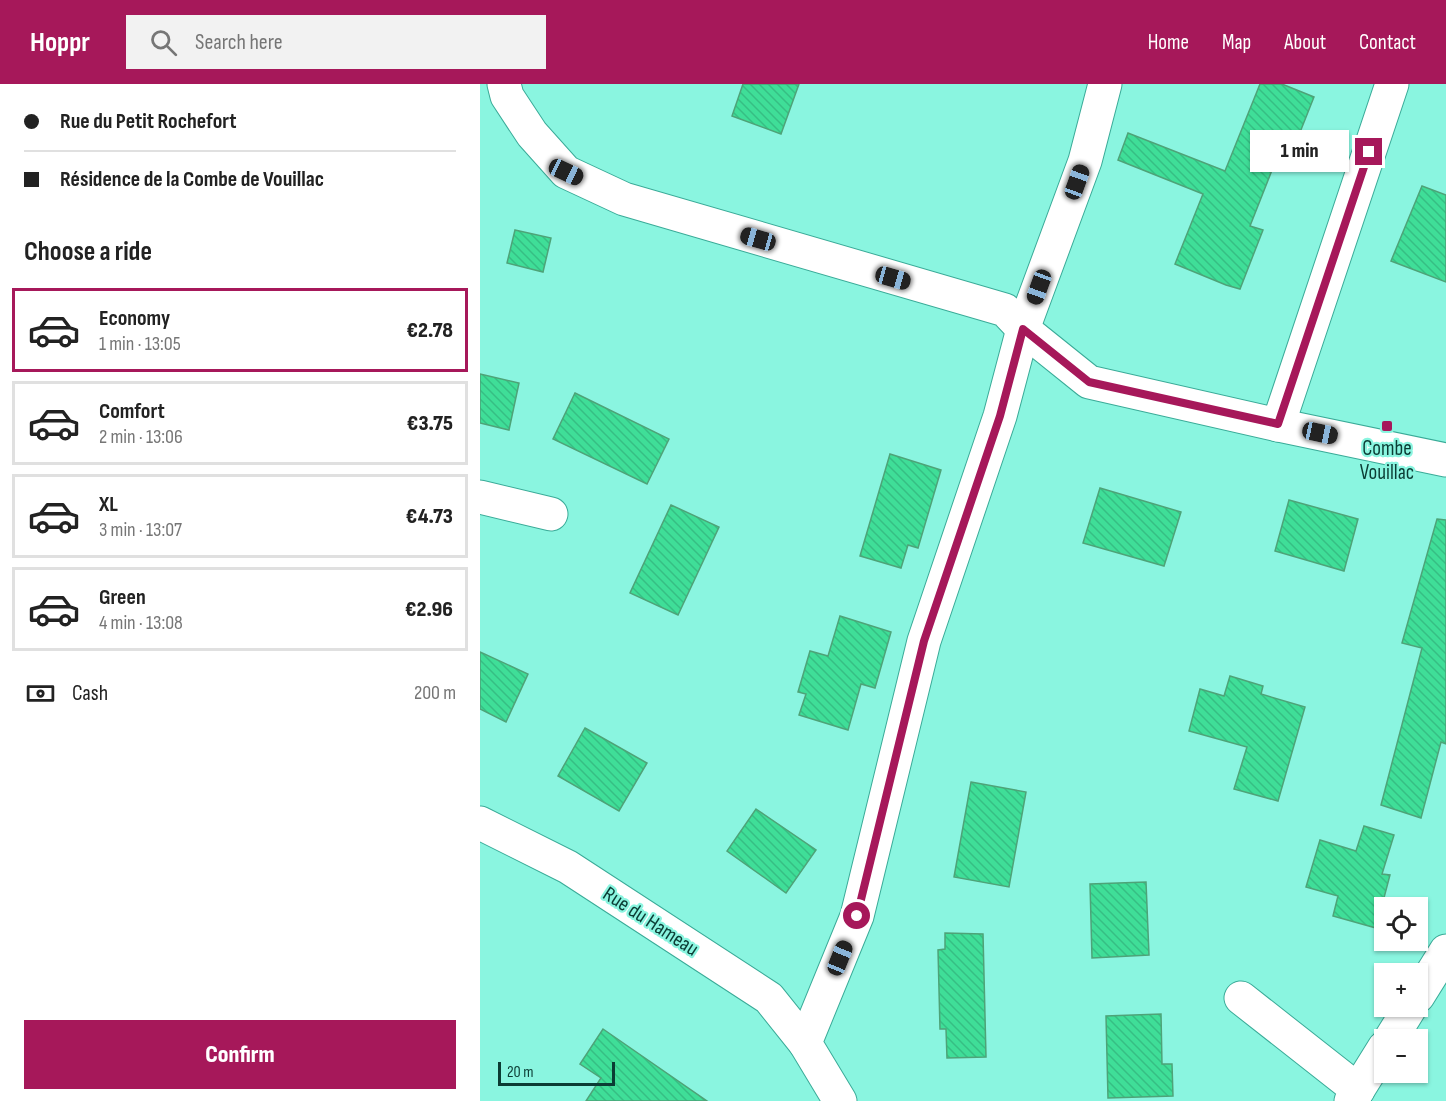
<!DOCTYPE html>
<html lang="en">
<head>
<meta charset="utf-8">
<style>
  :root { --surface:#fff; --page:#f2f2f2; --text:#222; --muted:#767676; --line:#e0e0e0; --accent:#a6185a }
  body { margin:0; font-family:"Sofia Sans Condensed",sans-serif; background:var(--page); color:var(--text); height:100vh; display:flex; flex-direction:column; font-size:22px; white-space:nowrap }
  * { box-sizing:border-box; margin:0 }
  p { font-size:20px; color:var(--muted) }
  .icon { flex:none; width:33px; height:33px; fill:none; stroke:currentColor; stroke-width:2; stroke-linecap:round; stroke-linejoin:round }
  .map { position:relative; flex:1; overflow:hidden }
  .side { display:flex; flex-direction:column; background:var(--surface); width:480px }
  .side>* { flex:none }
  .top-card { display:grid; align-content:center; height:132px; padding:0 24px; background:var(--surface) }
  .fabs { position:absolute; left:894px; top:813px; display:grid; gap:12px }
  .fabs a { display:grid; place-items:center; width:54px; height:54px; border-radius:0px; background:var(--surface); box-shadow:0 2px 4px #0004; font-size:30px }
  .scale { position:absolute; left:18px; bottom:15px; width:117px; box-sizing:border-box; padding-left:6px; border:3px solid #0b3c34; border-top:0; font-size:16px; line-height:21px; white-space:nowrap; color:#0b3c34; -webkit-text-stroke:4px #8af5e0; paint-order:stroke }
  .end { position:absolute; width:27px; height:27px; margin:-14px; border:8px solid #a6185a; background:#fff; box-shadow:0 0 0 3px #fff }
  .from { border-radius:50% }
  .bubble { position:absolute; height:42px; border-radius:0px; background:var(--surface); box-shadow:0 2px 4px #0004; font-size:20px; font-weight:800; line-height:42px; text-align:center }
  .car { position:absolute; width:18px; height:36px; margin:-18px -9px; border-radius:8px; box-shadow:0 0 4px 2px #0007; background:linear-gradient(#222 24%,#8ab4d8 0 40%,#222 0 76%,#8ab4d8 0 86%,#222 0) }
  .top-card b { display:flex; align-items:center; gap:21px; height:57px; font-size:22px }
  .top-card b+b { border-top:2px solid var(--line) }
  .top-card i { width:15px; height:15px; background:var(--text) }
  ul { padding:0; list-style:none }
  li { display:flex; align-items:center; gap:18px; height:84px; margin:0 12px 9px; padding:0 12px; border:3px solid var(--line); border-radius:0px }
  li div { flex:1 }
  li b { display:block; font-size:22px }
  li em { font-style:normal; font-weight:800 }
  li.current { border-color:var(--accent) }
  li>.icon { width:54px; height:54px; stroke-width:1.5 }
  h2 { padding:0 24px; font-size:27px; line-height:72px }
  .pay { display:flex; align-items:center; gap:15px; height:66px; padding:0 24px; font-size:22px }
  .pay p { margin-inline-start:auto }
  .button { display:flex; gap:12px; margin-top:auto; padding:12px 24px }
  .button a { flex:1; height:69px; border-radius:0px; background:var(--accent); color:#fff; font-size:24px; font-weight:800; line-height:69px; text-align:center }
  header { display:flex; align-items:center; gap:36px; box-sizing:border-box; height:84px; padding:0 30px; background:var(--accent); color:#fff }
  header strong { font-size:28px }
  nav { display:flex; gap:33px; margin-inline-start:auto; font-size:21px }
  .search { width:420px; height:54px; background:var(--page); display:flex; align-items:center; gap:15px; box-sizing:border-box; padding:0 21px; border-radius:0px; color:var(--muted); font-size:22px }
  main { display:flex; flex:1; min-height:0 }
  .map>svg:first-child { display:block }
  .building { fill:url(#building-back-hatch); stroke:#4ea378; stroke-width:1.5 }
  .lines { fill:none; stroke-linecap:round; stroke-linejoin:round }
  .street-casing { stroke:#3aab98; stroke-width:35 }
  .street { stroke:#fff; stroke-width:33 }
  .route { stroke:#a6185a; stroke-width:8 }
  .poi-dot { fill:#a6185a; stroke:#8af5e0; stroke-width:2 }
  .labels { text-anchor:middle; stroke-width:4.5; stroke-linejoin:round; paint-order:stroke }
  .poi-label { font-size:21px; fill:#0b3c34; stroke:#8af5e0 }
  .street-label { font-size:21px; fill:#0b3c34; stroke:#8af5e0 }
</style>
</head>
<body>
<header>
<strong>Hoppr</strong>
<div class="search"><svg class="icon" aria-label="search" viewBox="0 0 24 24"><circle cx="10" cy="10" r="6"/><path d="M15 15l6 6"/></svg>Search here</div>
<nav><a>Home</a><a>Map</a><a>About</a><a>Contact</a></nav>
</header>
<main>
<section class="side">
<div class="top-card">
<b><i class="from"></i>Rue du Petit Rochefort</b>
<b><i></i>Résidence de la Combe de Vouillac</b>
</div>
<h2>Choose a ride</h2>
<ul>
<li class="current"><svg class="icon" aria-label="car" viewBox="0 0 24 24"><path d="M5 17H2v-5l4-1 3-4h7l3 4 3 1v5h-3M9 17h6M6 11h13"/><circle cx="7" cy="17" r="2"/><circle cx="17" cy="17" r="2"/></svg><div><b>Economy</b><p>1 min · 13:05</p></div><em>€2.78</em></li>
<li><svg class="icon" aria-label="car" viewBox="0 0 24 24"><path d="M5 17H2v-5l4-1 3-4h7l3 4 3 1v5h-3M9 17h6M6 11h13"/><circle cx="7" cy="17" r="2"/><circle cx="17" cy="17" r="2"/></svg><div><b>Comfort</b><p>2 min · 13:06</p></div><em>€3.75</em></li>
<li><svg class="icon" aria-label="car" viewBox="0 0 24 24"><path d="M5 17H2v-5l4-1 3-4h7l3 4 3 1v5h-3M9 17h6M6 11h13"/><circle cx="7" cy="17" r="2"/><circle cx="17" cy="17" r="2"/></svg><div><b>XL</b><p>3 min · 13:07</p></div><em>€4.73</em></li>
<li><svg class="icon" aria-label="car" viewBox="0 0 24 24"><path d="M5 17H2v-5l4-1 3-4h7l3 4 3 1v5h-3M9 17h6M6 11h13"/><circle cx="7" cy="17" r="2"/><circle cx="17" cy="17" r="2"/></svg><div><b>Green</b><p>4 min · 13:08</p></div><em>€2.96</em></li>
</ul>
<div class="pay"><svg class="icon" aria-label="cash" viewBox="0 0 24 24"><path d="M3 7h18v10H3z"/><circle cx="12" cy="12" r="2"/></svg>Cash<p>200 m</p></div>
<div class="button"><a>Confirm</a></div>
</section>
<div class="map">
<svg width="966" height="1017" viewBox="0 0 966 1017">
  <defs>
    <pattern id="building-back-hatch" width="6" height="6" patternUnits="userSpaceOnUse" patternTransform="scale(1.5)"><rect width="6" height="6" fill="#3fde98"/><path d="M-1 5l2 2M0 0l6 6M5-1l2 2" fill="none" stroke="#36bf84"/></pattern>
  </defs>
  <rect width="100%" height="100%" fill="#8af5e0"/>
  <g class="building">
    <polygon points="263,0 319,0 301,50 252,32"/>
    <polygon points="780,0 802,0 834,13 805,86 794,81 770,142 783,146 760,205 746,201 695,180 723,110 638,76 648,49 745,87"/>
    <polygon points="942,102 966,111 966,198 911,177"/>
    <polygon points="35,146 71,154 63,188 27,179"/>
    <polygon points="0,290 39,299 29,346 0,339"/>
    <polygon points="95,309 189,355 167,400 73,355"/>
    <polygon points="410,370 461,386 438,464 428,461 421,484 380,472"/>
    <polygon points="620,404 701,428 684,482 603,459"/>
    <polygon points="809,416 878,435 864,487 795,467"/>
    <polygon points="191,421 239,443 198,531 150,509"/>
    <polygon points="957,435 966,436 966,660 961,658 941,734 901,721 942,564 922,559"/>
    <polygon points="360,532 411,548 395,604 381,600 368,646 319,631 326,610 318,608 330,567 348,572"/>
    <polygon points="0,568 48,590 26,638 0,625"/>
    <polygon points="750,592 783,602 781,610 825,623 798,717 754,705 767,663 709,647 720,605 744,612"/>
    <polygon points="105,644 167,679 139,727 78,692"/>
    <polygon points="491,698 546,708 529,803 474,793"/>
    <polygon points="276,725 336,766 306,809 247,767"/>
    <polygon points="884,742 914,751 902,790 910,791 896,844 853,832 858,812 826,803 840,756 876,767"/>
    <polygon points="666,798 669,871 612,874 610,800"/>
    <polygon points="465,849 503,850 506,973 467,974 466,945 460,945 458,866 465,865"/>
    <polygon points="681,930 682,980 692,980 693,1012 628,1014 626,932"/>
    <polygon points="123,945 227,1017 106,1017 121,994 100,980"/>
  </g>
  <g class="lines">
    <defs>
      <g id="street">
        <polyline points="24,0 27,12 52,50 86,88 144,115 525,226 543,245 609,298 798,341 966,376"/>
        <polyline points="798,341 912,0"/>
        <polyline points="0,413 71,430"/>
        <polyline points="0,739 88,783 289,914 325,959"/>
        <polyline points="938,912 966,867"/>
        <polyline points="761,914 878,1006"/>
        <polyline points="910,956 931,922"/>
        <polyline points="360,1017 325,959 377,832 444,557 520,332 543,245 605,77 625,0"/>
        <polyline points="871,1017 904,964"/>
      </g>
    </defs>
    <use href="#street" class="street-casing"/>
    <use href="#street" class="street"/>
  </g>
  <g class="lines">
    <polyline class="route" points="377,832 444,557 520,332 543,245 609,298 798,340 889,68"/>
  </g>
  <rect class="poi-dot" x="901" y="336" width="12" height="12" rx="3"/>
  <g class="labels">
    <g class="poi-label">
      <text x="907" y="371">Combe<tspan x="907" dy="24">Vouillac</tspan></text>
    </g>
    <g class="street-label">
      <text transform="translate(171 837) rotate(33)" y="7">Rue du Hameau</text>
    </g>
  </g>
</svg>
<div class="fabs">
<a><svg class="icon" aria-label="locate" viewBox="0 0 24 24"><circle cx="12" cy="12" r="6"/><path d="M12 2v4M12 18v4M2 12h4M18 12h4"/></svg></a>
<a>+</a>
<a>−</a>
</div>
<div class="scale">20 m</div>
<i class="end from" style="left:377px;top:832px"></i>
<i class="end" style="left:889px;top:68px"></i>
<div class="bubble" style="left:770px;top:46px;width:99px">1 min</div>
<i class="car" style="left:86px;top:88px;rotate:115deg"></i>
<i class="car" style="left:597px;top:98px;rotate:20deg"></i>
<i class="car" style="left:278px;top:155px;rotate:286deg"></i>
<i class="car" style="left:413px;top:194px;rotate:106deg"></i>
<i class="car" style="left:559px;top:203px;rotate:200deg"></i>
<i class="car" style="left:840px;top:349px;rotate:102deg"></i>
<i class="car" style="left:360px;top:874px;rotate:22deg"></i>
</div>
</main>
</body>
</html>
